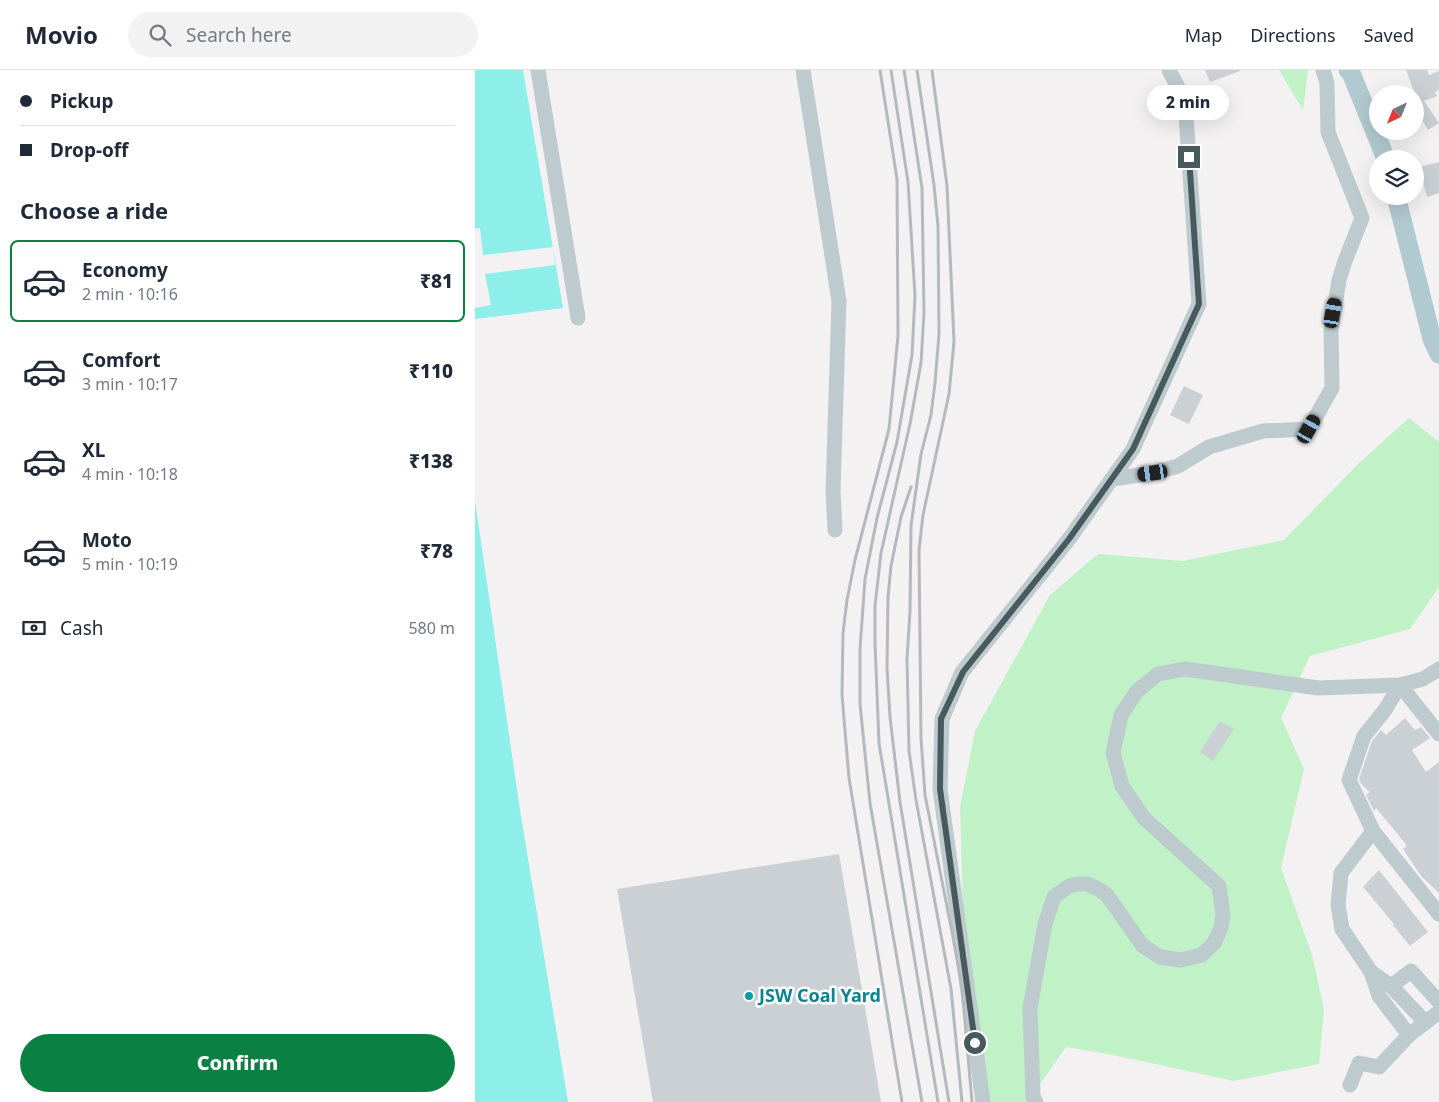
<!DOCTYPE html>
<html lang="en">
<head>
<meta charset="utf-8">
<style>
  :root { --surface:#fff; --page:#f2f2f3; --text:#1f2937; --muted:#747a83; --line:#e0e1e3; --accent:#0b8043 }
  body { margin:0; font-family:"Noto Sans",sans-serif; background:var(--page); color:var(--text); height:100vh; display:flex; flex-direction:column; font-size:19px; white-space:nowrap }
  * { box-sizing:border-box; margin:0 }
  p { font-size:16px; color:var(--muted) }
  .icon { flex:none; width:28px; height:28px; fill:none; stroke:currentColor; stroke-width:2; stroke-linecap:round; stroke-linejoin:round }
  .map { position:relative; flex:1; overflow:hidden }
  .details { display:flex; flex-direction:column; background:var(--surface); width:475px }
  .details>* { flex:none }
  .guide { display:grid; align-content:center; height:110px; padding:0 20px; background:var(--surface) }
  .needle { width:32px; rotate:223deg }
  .controls { position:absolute; left:894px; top:15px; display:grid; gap:10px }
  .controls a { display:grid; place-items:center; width:55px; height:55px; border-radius:50%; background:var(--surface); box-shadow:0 5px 20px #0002; font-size:25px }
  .end { position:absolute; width:22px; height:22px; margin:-11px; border:6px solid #495a5f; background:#fff; box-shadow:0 0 0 2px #fff }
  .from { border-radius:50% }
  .bubble { position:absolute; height:35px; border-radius:18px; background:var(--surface); box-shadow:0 5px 20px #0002; font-size:16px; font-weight:800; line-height:35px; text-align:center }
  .car { position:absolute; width:15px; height:30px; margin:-15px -8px; border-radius:6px; box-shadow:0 0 4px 1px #0007; background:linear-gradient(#222 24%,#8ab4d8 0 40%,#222 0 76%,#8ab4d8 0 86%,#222 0) }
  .guide b { display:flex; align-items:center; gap:18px; height:48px; font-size:19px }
  .guide b+b { border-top:1px solid var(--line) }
  .guide i { width:12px; height:12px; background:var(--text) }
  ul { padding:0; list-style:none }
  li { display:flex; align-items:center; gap:15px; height:82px; margin:0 10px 8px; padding:0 10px; border:2px solid transparent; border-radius:8px }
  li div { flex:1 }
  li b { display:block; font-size:19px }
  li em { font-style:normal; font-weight:800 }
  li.selected { border-color:var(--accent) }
  li>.icon { width:45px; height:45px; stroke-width:1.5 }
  h2 { padding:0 20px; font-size:22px; line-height:60px }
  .pay { display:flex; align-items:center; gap:12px; height:55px; padding:0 20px; font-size:19px }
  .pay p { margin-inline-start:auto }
  .button { display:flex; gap:10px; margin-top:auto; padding:10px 20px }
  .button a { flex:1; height:58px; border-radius:30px; background:var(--accent); color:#fff; font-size:20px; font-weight:800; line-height:58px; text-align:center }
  header { display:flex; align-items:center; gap:30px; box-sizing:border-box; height:70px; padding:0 25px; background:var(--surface); border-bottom:1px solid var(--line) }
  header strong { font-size:24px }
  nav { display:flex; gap:28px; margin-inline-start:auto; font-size:18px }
  .search { width:350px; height:45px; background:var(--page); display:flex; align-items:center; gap:12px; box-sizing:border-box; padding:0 18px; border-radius:28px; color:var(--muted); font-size:19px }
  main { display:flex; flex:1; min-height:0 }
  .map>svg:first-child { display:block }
  .green { fill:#c0f1c7 }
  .water { fill:#8deeea }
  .pier { fill:#f4f1f2 }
  .building { fill:#cbd0d4 }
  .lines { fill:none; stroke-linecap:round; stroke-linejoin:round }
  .minor { stroke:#bdcace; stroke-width:15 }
  .major { stroke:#b1c9d0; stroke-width:19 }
  .rail { stroke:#b3b9bc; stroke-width:3 }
  .route { stroke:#495a5f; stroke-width:6 }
  .culture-dot { fill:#0f9aa8; stroke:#fff; stroke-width:2 }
  .labels { text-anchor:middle; stroke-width:5; stroke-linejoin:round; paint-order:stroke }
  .culture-label { font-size:18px; font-weight:bold; fill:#0d838f; stroke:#fff; text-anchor:start }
</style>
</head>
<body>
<header>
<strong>Movio</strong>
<div class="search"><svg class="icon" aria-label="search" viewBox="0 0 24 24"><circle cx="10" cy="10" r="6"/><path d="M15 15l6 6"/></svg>Search here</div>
<nav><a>Map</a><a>Directions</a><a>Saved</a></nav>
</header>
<main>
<section class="details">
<div class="guide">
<b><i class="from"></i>Pickup</b>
<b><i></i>Drop-off</b>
</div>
<h2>Choose a ride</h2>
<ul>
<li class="selected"><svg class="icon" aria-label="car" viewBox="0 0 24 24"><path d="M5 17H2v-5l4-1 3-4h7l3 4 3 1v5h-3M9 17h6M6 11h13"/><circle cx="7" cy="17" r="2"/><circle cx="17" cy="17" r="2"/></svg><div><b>Economy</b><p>2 min · 10:16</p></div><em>₹81</em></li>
<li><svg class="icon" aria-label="car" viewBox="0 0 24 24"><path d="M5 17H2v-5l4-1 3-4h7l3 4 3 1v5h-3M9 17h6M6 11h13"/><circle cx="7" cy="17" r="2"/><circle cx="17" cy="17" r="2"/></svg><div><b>Comfort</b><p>3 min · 10:17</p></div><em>₹110</em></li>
<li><svg class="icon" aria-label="car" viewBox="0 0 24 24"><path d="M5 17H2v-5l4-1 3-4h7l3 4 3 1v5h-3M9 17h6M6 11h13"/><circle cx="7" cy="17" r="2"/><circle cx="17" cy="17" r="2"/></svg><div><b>XL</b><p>4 min · 10:18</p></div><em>₹138</em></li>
<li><svg class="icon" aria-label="car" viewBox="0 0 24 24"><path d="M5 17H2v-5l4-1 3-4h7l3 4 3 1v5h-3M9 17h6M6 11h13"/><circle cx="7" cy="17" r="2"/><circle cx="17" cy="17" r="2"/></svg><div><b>Moto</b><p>5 min · 10:19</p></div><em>₹78</em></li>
</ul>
<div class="pay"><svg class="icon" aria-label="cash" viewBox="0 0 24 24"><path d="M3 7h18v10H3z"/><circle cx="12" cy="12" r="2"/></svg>Cash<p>580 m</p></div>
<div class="button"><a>Confirm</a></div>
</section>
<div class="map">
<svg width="964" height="1032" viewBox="0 0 964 1032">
  <rect width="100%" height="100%" fill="#f4f1f2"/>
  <g class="green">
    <polygon points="804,0 833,0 828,40"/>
    <polygon points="934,348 964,372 964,517 935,559 835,586 806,648 829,699 806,798 837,885 849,939 844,994 759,1011 638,985 591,977 556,1027 551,1032 514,1032 492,978 485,737 500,661 575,525 623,484 708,491 809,470 884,393"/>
  </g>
  <g class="water">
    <polygon points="0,0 48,0 88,238 0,249"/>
    <polygon points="0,431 45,740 93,1032 0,1032"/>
  </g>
  <polygon class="pier" points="5,158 8,185 78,177 80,195 10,204 16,235 0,238 0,159"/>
  <g class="building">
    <polygon points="730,0 765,0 765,1 735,12"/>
    <polygon points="931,0 952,0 954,5 964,1 964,20 960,22 962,26 949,31 964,53 953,60 942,42 946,39"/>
    <polygon points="964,92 964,123 952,127 944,97"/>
    <polygon points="709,316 728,325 714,354 695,345"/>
    <polygon points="930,648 940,660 946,657 955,668 937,680 951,702 964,692 964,823 946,806 928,779 932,776 921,762 901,738 899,741 891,725 895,722 887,715 884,709 897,671 906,660 911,665"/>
    <polygon points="745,651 759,659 738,691 725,682"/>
    <polygon points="364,784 406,1032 178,1032 142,819"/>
    <polygon points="904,800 953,862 935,876 918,855 919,854 888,817"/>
  </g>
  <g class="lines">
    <g class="minor">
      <polyline points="63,0 103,248"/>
      <polyline points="328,0 364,231 358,421 360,460"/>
      <polyline points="637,409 678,403 703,396 734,377 788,361 834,359 857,318 856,260 864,210 870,191 887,148 853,62 852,13 848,0"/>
      <polyline points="964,664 925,615 910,640 889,666 874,710 898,761 964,844"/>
      <polyline points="898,761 866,803 863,835 867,859 896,902 904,926 934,965"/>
      <polyline points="896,902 916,916 950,952"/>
      <polyline points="916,916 936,901 964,932"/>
      <polyline points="875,1015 884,993 904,997 934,965 964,942"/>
      <polyline points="508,1032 465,719 467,649 487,602 594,469 658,379 724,234 710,31 694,0"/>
      <polyline points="561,1032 558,1027 555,938 570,854 579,827 594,816 603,814 613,814 623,819 632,825 667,875 685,887 706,890 727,885 739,873 746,858 748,844 744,816 669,748 647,716 638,683 646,645 662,621 683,604 710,599 843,618 925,615 948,609 964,599"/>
    </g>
    <g class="major">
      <polyline points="873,0 876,3 911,89"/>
      <polyline points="921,126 957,269 964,284"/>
    </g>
    <g class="rail">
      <polyline points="405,0 422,109 423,266 414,359 380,490 372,530 368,563 367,625 374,708 427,1032"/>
      <polyline points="416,0 433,112 440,226 437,285 422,372 402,448 390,509 385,579 385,634 395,733 447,1032"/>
      <polyline points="429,0 447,118 449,243 446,293 435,354 406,483 400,536 400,573 404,673 463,1032"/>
      <polyline points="442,0 459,115 463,156 464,264 460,313 456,345 446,384 436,456 435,541 432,589 434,681 441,730 476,919 487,1032"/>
      <polyline points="457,0 472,116 479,272 474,324 448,445 444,480 446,668 450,725 477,862 487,917 497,1032"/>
      <polyline points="436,417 426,447 416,496 413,527 412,598 415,647 425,732 474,1032"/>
    </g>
  </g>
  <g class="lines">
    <polyline class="route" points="500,973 465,719 466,649 488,602 594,469 658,379 724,234 714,87"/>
  </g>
  <circle class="culture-dot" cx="274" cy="926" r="5"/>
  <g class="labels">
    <g class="culture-label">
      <text x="284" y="932">JSW Coal Yard</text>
    </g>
  </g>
</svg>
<div class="controls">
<a><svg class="needle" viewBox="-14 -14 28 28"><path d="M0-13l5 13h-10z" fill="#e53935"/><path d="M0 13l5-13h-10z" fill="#747a83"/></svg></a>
<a><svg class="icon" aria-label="layers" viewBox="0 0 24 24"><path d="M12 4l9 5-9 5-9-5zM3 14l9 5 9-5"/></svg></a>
</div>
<i class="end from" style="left:500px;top:973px"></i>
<i class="end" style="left:714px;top:87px"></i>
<div class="bubble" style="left:672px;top:15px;width:82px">2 min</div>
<i class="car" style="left:858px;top:243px;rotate:10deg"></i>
<i class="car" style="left:834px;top:359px;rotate:29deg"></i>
<i class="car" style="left:678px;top:403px;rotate:262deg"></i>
</div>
</main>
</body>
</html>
